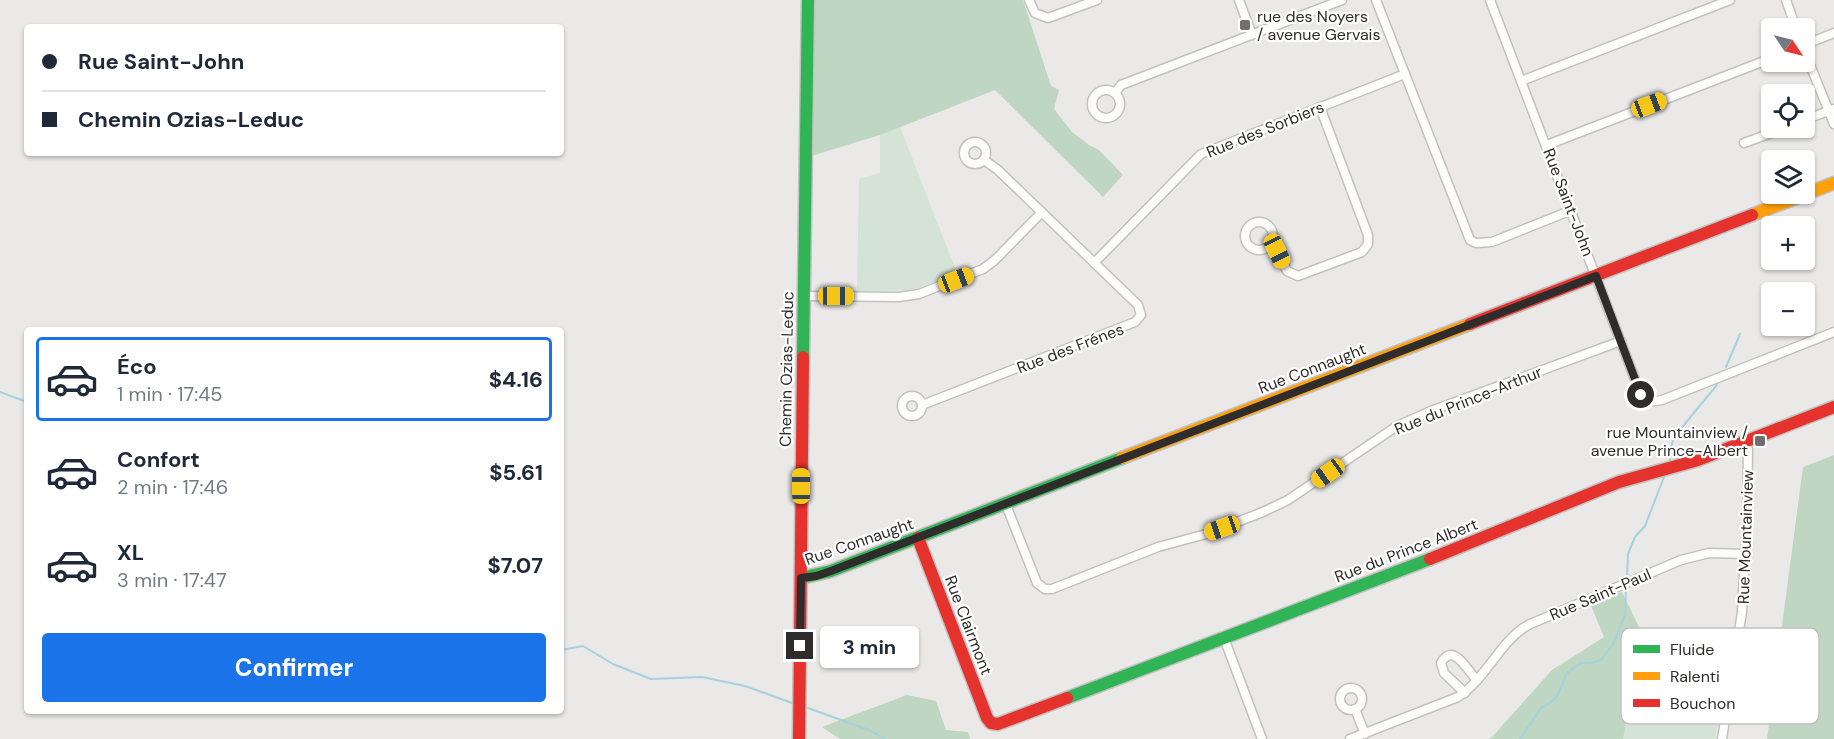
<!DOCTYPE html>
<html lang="fr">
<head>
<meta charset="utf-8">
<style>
  :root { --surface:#fff; --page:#f6f6f7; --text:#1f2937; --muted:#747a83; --line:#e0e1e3; --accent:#1a73e8 }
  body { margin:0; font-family:"DM Sans",sans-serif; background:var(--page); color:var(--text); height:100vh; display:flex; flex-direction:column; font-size:22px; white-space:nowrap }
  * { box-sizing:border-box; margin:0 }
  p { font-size:20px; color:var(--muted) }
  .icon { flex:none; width:33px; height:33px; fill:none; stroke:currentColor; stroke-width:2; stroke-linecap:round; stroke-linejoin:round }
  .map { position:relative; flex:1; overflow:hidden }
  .side { position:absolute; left:24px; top:327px; width:540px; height:387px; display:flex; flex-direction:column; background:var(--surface); border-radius:6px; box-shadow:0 2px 4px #0004 }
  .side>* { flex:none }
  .hud { position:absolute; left:24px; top:24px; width:540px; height:132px; border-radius:6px; box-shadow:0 2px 4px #0004; display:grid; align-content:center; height:132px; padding:0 18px; background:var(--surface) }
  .needle { width:39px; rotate:125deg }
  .controls { position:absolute; left:1761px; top:18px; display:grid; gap:12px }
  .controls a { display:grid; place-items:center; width:54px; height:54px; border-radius:6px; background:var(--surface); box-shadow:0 2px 4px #0004; font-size:30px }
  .end { position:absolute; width:27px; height:27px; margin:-14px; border:8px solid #2e2d2c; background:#fff; box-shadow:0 0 0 3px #fff }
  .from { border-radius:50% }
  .bubble { position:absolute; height:42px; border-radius:6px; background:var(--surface); box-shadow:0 2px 4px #0004; font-size:20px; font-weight:700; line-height:42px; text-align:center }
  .car { position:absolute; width:18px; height:36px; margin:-18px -9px; border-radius:8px; box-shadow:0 0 4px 2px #0007; background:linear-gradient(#f5c518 24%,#345 0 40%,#f5c518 0 76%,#345 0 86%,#f5c518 0) }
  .hud b { display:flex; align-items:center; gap:21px; height:57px; font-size:22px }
  .hud b+b { border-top:2px solid var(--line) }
  .hud i { width:15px; height:15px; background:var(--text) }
  ul { padding:10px 0 0; list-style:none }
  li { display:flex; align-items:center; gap:18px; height:84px; margin:0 12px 9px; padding:0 6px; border:3px solid transparent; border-radius:6px }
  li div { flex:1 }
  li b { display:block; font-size:22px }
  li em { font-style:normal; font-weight:700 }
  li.selected { border-color:var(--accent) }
  li>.icon { width:54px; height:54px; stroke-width:1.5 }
  .primary-button { display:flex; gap:12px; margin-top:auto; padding:12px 18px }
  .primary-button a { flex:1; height:69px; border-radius:6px; background:var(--accent); color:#fff; font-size:24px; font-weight:700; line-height:69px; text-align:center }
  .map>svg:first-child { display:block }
  .green { fill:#d4e3d6 }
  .forest { fill:#bed6c2 }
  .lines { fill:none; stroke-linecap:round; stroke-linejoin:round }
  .stream { stroke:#a5d2dc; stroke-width:2 }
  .street-casing { stroke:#c2c1c0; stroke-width:11 }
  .fast-casing { stroke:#c2c1c0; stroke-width:15 }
  .slow-casing { stroke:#c2c1c0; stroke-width:15 }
  .jam-casing { stroke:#c2c1c0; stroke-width:15 }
  .street { stroke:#fcfcfb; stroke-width:8 }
  .fast { stroke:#30b455; stroke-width:12 }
  .slow { stroke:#ff9f0a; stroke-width:12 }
  .jam { stroke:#e5322d; stroke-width:12 }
  .route { stroke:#2e2d2c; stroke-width:8 }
  .poi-dot { fill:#706f6d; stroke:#fff; stroke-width:2 }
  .labels { text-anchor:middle; stroke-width:4.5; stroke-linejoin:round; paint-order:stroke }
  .poi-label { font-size:16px; fill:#2e2d2c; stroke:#fff; text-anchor:start }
  .street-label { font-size:16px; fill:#2e2d2c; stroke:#fff }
  .key { fill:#fff; stroke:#c0c0c0; stroke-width:1.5 }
  .key-label { font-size:16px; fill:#2e2d2c }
</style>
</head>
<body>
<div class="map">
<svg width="1834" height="739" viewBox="0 0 1834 739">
  <rect width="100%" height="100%" fill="#eae9e7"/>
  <g class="green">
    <polygon points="900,127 957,273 913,290 857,291 859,179 880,173 880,135"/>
    <polygon points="1620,675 1723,695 1715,739 1565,739"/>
  </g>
  <g class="forest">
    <polygon points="814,0 1023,0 1051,86 1059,90 1054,109 1072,132 1089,145 1099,150 1123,175 1103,197 995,90 880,135 811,156"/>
    <polygon points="1834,455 1834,739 1767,739 1803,467"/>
    <polygon points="1622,592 1640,629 1631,635 1647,659 1672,650 1677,632 1692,636 1700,647 1692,675 1697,690 1633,680 1623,739 1488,739 1492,737 1552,670 1604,637 1590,603"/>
    <polygon points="907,695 936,701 946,730 968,732 970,739 840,739 822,727"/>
  </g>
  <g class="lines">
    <g class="stream">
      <polyline points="1726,367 1740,334"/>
      <polyline points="0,392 27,402"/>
      <polyline points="1670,462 1671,447 1674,437 1717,385"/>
      <polyline points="1627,576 1628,554 1635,537 1645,526 1664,477"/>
      <polyline points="561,650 583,646 613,664 651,679 702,677 745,686 792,703"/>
      <polyline points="808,708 869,730 885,739"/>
      <polyline points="1520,739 1541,708 1550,703 1557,696 1567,673 1581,663 1592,663 1601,660 1613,644 1625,615 1626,590"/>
    </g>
    <defs>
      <g id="street">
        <polyline points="1029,0 1035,13 1048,18 1097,0"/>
        <polyline points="1239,0 1252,35"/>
        <polyline points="1376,0 1470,240 1476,243 1492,242 1572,210"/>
        <path d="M 1490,0 L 1641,395 C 1647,403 1653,402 1662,400 L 1834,332"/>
        <polyline points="1786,0 1796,28"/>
        <polyline points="1804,45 1834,33"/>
        <polyline points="1804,50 1834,124"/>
        <polyline points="1521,81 1730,0"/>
        <circle cx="1106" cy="104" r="14"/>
        <polyline points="1115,93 1121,85 1342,0"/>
        <polyline points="1804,120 1834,109"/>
        <circle cx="975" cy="153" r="11"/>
        <polyline points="1744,143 1785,128"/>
        <polyline points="1547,145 1772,58"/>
        <circle cx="1259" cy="236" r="14"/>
        <polyline points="1269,246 1277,251 1287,271 1298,276 1362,252 1368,244 1368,235 1320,107"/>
        <polyline points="1094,263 1201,154 1405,74"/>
        <polyline points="803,296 899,297 919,294 983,269 995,260 1042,212"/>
        <circle cx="912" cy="406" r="10"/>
        <polyline points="922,405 1135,322 1141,315 1138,305 998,170 984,160"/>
        <polyline points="1006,505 1037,583 1045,589 1052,589 1158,547 1206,534 1263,512 1288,500 1397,426 1431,411 1621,341"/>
        <polyline points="1224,638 1262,739"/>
        <circle cx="1351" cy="699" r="11"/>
        <path d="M 1465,693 L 1444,673 L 1441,663 C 1454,641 1468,672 1477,680"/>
        <polyline points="1355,709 1365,734"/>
        <path d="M 1350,739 L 1458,697 C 1487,678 1499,642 1528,625 L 1681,560 L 1709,553 L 1746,554"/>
        <polyline points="1722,739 1742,612 1747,522 1748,450 1746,442"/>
      </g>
      <g id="fast">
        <polyline points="803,357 808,0"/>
        <polyline points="801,578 831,571 1122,458"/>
        <polyline points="1067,698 1430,559"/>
      </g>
      <g id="slow">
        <polyline points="1752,215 1834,183"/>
        <polyline points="1122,458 1470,324"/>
      </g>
      <g id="jam">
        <polyline points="1470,324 1752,215"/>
        <polyline points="918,538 987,718 991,723 998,724 1067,698"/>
        <polyline points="1430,559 1619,482 1698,460 1834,407"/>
        <polyline points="799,739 803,357"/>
      </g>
    </defs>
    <use href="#street" class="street-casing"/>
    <use href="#fast" class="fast-casing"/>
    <use href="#slow" class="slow-casing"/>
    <use href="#jam" class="jam-casing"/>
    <use href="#street" class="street"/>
    <use href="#fast" class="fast"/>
    <use href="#slow" class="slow"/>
    <use href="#jam" class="jam"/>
  </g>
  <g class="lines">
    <polyline class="route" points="800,646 801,578 816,576 831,571 1596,276 1641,395"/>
  </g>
  <g class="poi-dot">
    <rect x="1239" y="19" width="12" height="12" rx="3"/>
    <rect x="1754" y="435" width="12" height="12" rx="3"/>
  </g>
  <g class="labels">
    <g class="poi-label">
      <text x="1257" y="22">rue des Noyers<tspan x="1257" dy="18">/ avenue Gervais</tspan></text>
      <text x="1748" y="438" text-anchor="end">rue Mountainview /<tspan x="1748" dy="18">avenue Prince-Albert</tspan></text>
    </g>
    <g class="street-label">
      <text transform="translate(1265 129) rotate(-22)" y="6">Rue des Sorbiers</text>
      <text transform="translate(1569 202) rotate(69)" y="6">Rue Saint-John</text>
      <text transform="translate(1070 348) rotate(-21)" y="6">Rue des Frénes</text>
      <text transform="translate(1312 368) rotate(-21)" y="6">Rue Connaught</text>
      <text transform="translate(786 369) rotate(-89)" y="6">Chemin Ozias-Leduc</text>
      <text transform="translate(1468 400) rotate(-22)" y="6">Rue du Prince-Arthur</text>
      <text transform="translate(1745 537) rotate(-88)" y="6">Rue Mountainview</text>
      <text transform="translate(859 541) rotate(-19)" y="6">Rue Connaught</text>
      <text transform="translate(1406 550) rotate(-21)" y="6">Rue du Prince Albert</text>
      <text transform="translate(1600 594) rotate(-23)" y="6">Rue Saint-Paul</text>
      <text transform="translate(969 625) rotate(69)" y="6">Rue Clairmont</text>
    </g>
  </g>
  <rect x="1621" y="628" width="198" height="96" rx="9" class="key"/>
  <rect x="1633" y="645" width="27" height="8" fill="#30b455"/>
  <rect x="1633" y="672" width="27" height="8" fill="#ff9f0a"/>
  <rect x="1633" y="699" width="27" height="8" fill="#e5322d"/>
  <g class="key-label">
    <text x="1670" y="655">Fluide</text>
    <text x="1670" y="682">Ralenti</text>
    <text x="1670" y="709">Bouchon</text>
  </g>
</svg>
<div class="controls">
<a><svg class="needle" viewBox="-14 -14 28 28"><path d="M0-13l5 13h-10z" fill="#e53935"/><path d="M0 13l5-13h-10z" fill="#747a83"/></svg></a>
<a><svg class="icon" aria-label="locate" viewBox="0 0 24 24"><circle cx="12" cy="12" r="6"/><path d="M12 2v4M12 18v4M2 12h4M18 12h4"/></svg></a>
<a><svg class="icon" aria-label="layers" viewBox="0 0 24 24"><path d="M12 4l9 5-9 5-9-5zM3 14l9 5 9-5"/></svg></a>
<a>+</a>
<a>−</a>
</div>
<i class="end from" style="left:1641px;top:395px"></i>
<i class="end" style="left:800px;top:646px"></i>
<div class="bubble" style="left:820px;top:626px;width:99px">3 min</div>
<i class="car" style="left:1649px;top:105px;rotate:69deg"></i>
<i class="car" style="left:1277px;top:251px;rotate:154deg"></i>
<i class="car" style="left:956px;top:280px;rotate:69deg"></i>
<i class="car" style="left:836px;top:296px;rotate:90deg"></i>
<i class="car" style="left:1328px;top:473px;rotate:235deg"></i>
<i class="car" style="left:801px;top:486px;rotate:0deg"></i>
<i class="car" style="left:1222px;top:528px;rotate:251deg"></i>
<div class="hud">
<b><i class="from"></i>Rue Saint-John</b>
<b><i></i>Chemin Ozias-Leduc</b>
</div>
<section class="side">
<ul>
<li class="selected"><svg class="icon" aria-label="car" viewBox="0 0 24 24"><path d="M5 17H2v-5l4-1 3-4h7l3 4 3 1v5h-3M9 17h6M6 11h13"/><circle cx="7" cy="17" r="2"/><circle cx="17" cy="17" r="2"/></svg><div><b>Éco</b><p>1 min · 17:45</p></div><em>$4.16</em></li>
<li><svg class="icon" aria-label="car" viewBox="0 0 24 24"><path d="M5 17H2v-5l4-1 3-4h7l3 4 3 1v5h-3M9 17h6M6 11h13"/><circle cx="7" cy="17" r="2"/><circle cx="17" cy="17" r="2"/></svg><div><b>Confort</b><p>2 min · 17:46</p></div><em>$5.61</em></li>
<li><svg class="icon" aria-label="car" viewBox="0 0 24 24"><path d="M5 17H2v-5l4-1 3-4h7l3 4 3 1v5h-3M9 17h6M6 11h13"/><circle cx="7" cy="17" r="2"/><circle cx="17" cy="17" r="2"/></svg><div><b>XL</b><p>3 min · 17:47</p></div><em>$7.07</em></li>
</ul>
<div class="primary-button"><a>Confirmer</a></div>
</section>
</div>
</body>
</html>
